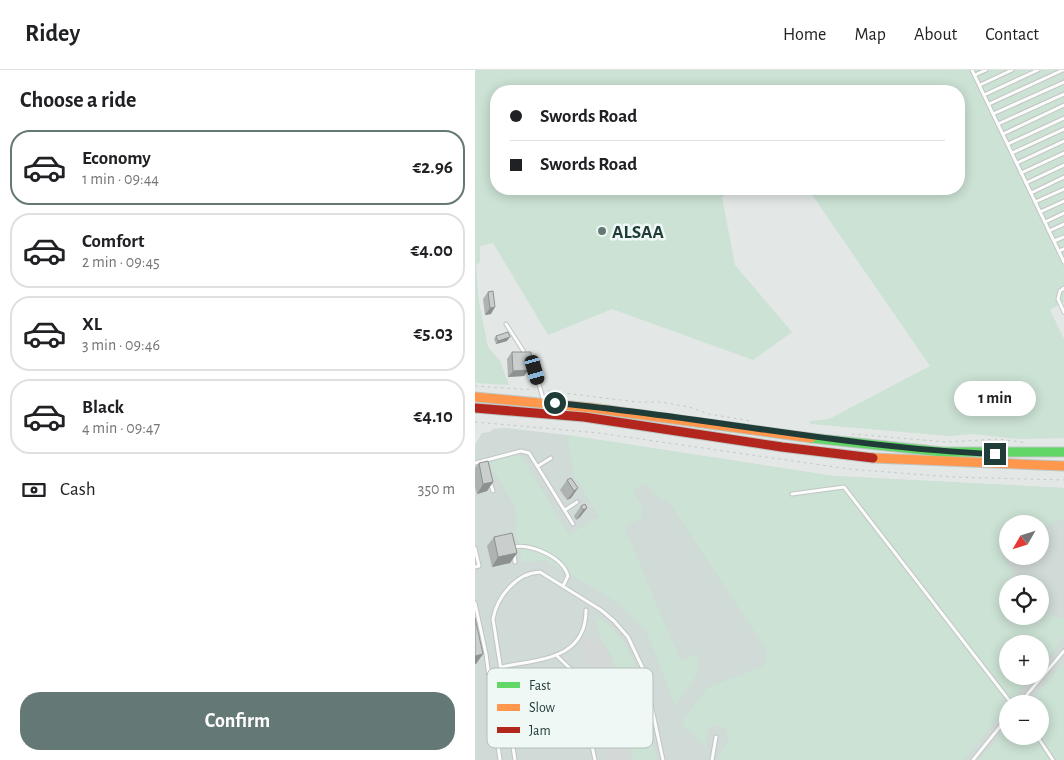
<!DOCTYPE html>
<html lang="en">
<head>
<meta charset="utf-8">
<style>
  :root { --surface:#fff; --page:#f2f2f2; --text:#202124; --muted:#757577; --line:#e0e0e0; --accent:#647875 }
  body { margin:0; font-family:"Alegreya Sans",sans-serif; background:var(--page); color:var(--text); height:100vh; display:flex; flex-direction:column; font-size:19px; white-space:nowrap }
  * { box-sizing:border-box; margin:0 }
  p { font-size:16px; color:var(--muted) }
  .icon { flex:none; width:28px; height:28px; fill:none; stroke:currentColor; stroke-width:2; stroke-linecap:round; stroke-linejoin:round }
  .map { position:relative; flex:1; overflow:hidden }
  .sheet { display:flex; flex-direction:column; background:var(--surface); width:475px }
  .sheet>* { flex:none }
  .hud { position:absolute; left:15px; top:15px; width:475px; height:110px; border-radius:20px; box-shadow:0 2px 12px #0003; display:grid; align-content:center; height:110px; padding:0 20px; background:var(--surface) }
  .needle { width:32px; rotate:231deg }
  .buttons { position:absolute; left:524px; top:445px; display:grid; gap:10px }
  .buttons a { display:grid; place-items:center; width:50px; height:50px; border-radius:50%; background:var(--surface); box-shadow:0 2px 12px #0003; font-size:25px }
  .end { position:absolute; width:22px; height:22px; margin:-11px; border:6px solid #203c38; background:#fff; box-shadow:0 0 0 2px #fff }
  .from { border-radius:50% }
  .bubble { position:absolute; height:35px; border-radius:18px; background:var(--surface); box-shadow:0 2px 12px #0003; font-size:16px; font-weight:700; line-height:35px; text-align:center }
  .car { position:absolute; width:15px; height:30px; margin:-15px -8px; border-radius:6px; box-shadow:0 0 4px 1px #0007; background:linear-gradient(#222 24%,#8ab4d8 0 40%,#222 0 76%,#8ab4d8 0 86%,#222 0) }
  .hud b { display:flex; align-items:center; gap:18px; height:48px; font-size:19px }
  .hud b+b { border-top:1px solid var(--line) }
  .hud i { width:12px; height:12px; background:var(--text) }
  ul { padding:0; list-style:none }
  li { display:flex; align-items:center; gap:15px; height:75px; margin:0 10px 8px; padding:0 10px; border:2px solid var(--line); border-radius:20px }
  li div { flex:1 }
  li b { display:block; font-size:19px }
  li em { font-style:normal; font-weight:700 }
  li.current { border-color:var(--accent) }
  li>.icon { width:45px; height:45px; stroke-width:1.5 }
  h2 { padding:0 20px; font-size:22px; line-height:60px }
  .pay { display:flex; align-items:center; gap:12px; height:55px; padding:0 20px; font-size:19px }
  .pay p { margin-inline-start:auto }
  .primary-button { display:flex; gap:10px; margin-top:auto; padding:10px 20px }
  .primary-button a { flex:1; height:58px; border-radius:20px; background:var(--accent); color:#fff; font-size:20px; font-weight:700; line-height:58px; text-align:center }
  header { display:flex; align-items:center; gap:30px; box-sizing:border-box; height:70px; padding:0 25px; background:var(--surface); border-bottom:1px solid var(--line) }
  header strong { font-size:24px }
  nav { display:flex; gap:28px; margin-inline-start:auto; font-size:18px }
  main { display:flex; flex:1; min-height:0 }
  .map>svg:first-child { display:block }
  .built { fill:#d0dad7; fill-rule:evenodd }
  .green { fill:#cbe2d4 }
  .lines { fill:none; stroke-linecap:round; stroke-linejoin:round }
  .taxiway { stroke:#d4d9d8; stroke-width:22 }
  .lane-casing { stroke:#c0c5c3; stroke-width:5 }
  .fast-casing { stroke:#bec6c4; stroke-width:11 }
  .slow-casing { stroke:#bec6c4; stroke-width:11 }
  .jam-casing { stroke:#bec6c4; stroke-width:11 }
  .path { stroke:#c0c8c6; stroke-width:1; stroke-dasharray:2.5 4; stroke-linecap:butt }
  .lane { stroke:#fbfcfb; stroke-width:3 }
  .fast { stroke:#63d668; stroke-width:9 }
  .slow { stroke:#ff974d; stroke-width:9 }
  .jam { stroke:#b3261e; stroke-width:9 }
  .wall { fill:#aeb2b1 }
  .shaded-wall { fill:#8d9190 }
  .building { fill:#cacfce; stroke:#8d9190 }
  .route { stroke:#203c38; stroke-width:6 }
  .poi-dot { fill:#647875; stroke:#f0f8f5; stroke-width:2 }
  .labels { text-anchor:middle; stroke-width:5; stroke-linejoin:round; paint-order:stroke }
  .poi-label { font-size:19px; font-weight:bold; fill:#203c38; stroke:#f0f8f5; text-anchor:start }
  .key { fill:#f0f8f5; stroke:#b2c0bc; stroke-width:1 }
  .key-label { font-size:14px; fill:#203c38 }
</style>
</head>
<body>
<header>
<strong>Ridey</strong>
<nav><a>Home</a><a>Map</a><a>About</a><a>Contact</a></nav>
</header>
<main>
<section class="sheet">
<h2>Choose a ride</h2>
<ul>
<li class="current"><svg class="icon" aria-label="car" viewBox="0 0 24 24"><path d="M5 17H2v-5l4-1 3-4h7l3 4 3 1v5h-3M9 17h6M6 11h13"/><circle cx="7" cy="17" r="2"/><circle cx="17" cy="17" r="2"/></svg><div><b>Economy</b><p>1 min · 09:44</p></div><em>€2.96</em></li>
<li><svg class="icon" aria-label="car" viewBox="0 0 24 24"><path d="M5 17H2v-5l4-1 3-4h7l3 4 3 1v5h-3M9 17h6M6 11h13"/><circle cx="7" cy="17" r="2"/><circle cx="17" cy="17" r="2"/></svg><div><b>Comfort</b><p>2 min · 09:45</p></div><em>€4.00</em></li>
<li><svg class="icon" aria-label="car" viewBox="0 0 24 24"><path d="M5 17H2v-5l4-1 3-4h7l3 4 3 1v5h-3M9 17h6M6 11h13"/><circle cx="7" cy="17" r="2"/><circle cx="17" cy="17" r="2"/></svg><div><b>XL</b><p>3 min · 09:46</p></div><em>€5.03</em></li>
<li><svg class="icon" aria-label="car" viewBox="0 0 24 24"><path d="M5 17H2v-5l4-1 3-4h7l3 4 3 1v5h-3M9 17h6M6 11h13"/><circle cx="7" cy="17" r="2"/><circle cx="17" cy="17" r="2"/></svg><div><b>Black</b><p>4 min · 09:47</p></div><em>€4.10</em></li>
</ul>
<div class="pay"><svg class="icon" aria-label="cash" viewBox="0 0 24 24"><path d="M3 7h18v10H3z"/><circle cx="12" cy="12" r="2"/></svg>Cash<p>350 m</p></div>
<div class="primary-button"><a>Confirm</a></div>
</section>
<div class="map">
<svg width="589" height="690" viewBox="0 0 589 690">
  <rect width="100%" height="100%" fill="#e3e8e6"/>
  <path class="built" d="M 30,358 L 92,365 L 358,406 L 589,418 L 589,690 L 0,690 L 0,375 L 7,363 L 15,362 L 18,359 ZM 532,454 L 565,454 L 565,486 L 532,486 ZM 532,514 L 565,514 L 565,546 L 532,546 ZM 532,574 L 565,574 L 565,606 L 532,606 ZM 532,634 L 565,634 L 565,666 L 532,666 Z"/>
  <g class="green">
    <polygon points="0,0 589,0 589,232 575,240 589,269 589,368 543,369 498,364 475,366 335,354 335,351 354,349 455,296 333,119 484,119 484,21 21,21 21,119 257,119 247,127 260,195 317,262 278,290 137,239 73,265 18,173 5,176 5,192 1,195 4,232 13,277 25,291 34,315 0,313"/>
    <path d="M 92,365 L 358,406 L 589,418 L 589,449 L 565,458 L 565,454 L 532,454 L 532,477 L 528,488 L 547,514 L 532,514 L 532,546 L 565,546 L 565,539 L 569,544 L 589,549 L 589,567 L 565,597 L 565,574 L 532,574 L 532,606 L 557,606 L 489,690 L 243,690 L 244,684 L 253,671 L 252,660 L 244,655 L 235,657 L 232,664 L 231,677 L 206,653 L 232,618 L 286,597 L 291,590 L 292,581 L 195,433 L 181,426 L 171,413 L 158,422 L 167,436 L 166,449 L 149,457 L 206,591 L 222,584 C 230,603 210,621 200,636 L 171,560 L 142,532 L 70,490 L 47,493 L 40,459 L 42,449 L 39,435 L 15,395 L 18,390 L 39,384 L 47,387 L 94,465 L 124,446 L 99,406 Z"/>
    <path d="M 120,546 C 126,550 134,554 139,560 C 170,594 173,647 182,690 L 158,690 L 138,589 L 124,565 Z"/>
    <polygon points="589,592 589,690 504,690 532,658 532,666 565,666 565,634 553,634"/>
  </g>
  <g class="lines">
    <polyline class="taxiway" points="116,577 123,589 144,690"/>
    <defs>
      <g id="lane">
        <polyline points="497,0 589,192"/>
        <polyline points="500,5 511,0"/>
        <polyline points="505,15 537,0"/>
        <polyline points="509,25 563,0"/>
        <polyline points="514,34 588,0"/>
        <polyline points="518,44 589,12"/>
        <polyline points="523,54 589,24"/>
        <polyline points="528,64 589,35"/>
        <polyline points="533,74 589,48"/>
        <polyline points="537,83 589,59"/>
        <polyline points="542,93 589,71"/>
        <polyline points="546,103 589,83"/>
        <polyline points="551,113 589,95"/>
        <polyline points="556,123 589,107"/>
        <polyline points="560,132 589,119"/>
        <polyline points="565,142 589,131"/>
        <polyline points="570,152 589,143"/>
        <polyline points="574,161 589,154"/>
        <polyline points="579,171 589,167"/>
        <polyline points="584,181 589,179"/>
        <polyline points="589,218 585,221 583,229 589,242"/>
        <polyline points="31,254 51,285"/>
        <polyline points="54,291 60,300 69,332"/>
        <polyline points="0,393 46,381 54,383 98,454"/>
        <polyline points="63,396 76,388"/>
        <polyline points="15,412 18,421"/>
        <polyline points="317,424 369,417 537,634"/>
        <polyline points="90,440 102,432"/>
        <path d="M 38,477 C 55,473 88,487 93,506 L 88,516"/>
        <polyline points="0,478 4,496 0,497"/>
        <polyline points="39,484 40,492"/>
        <polyline points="0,533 11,584 25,690"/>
        <polyline points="81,585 102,605 120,690"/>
        <path d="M 26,597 C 64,589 111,590 111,540"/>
        <polyline points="544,634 589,581"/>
        <polyline points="34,658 111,643"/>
        <polyline points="562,666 578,690"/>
        <path d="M 40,690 L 18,549 C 22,527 41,503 65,502 L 126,540 L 139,551 L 153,567 L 169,601 L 188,690"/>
        <polyline points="237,690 241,667"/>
        <polyline points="498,690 532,648"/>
      </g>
      <polyline id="fast" points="336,368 468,382 589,382"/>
      <g id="slow">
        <polyline points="0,327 117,338 336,368"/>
        <polyline points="398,388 589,396"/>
      </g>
      <polyline id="jam" points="0,338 109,347 307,377 398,388"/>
    </defs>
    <use href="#lane" class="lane-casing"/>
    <use href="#fast" class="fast-casing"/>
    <use href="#slow" class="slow-casing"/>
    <use href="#jam" class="jam-casing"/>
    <g class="path">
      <polyline points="0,316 59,320"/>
      <polyline points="73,321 162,332 186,332 214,337 234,344 276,351"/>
      <polyline points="0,352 124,363 374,399 476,407 589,410"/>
      <polyline points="377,364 471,372 524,369 552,373"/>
    </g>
    <use href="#lane" class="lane"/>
    <use href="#fast" class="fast"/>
    <use href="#slow" class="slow"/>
    <use href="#jam" class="jam"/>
  </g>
  <g class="wall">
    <polygon points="13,222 16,244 10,245 8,229"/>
    <polygon points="21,266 32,271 21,274 19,269"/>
    <polygon points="37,282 54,300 49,306 33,307 32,289"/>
    <polygon points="4,393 18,412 12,421 2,424 0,417 0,398"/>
    <polygon points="92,410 103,418 96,428 92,430 85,420"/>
    <polygon points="106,436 112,438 105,447 101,450 99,446"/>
    <polygon points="19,467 42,483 35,493 17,497 12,476"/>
  </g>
  <g class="shaded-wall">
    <polygon points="20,237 16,244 10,245 15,238"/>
    <polygon points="35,267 32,271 21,274 23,271"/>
    <polygon points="54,295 57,295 49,306 33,307 38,301"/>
    <polygon points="18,412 12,421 2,424 8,414"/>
    <polygon points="103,418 96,428 92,430 99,421"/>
    <polygon points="112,438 105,447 101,450 108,440"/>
    <polygon points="42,483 35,493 17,497 23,487"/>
    <polygon points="8,584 1,594 0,594 0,586"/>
  </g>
  <g class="building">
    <polygon points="18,221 20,237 15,238 13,222"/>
    <polygon points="33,262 35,267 23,271 21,266"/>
    <polygon points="37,282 56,282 57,295 54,295 54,300 38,301"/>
    <polygon points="13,391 18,412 8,414 4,393"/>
    <polygon points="96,408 103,418 99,421 92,410"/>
    <polygon points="110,434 112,438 108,440 106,436"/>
    <polygon points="37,463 42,483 23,487 19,467"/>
    <polygon points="0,548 8,584 0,586"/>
  </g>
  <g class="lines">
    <path class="route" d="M 80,333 C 227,346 372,378 520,384"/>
  </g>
  <circle class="poi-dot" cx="127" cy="161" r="5"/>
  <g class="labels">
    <g class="poi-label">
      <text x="137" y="168">ALSAA</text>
    </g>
  </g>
  <rect x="12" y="598" width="166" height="80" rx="8" class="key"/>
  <rect x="22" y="612" width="23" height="6" fill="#63d668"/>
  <rect x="22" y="634" width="23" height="7" fill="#ff974d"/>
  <rect x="22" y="657" width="23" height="6" fill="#b3261e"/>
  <g class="key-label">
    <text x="54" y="620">Fast</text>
    <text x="54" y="642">Slow</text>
    <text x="54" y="665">Jam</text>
  </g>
</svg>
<div class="buttons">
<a><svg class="needle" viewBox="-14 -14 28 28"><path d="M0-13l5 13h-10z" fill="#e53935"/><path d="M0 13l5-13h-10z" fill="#757577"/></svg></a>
<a><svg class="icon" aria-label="locate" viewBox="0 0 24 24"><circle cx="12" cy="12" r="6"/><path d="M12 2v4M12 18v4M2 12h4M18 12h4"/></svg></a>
<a>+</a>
<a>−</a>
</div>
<i class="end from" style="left:80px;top:333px"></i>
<i class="end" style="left:520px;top:384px"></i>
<div class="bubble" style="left:479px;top:311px;width:82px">1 min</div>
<i class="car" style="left:60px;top:300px;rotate:164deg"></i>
<div class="hud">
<b><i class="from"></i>Swords Road</b>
<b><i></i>Swords Road</b>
</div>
</div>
</main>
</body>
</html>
